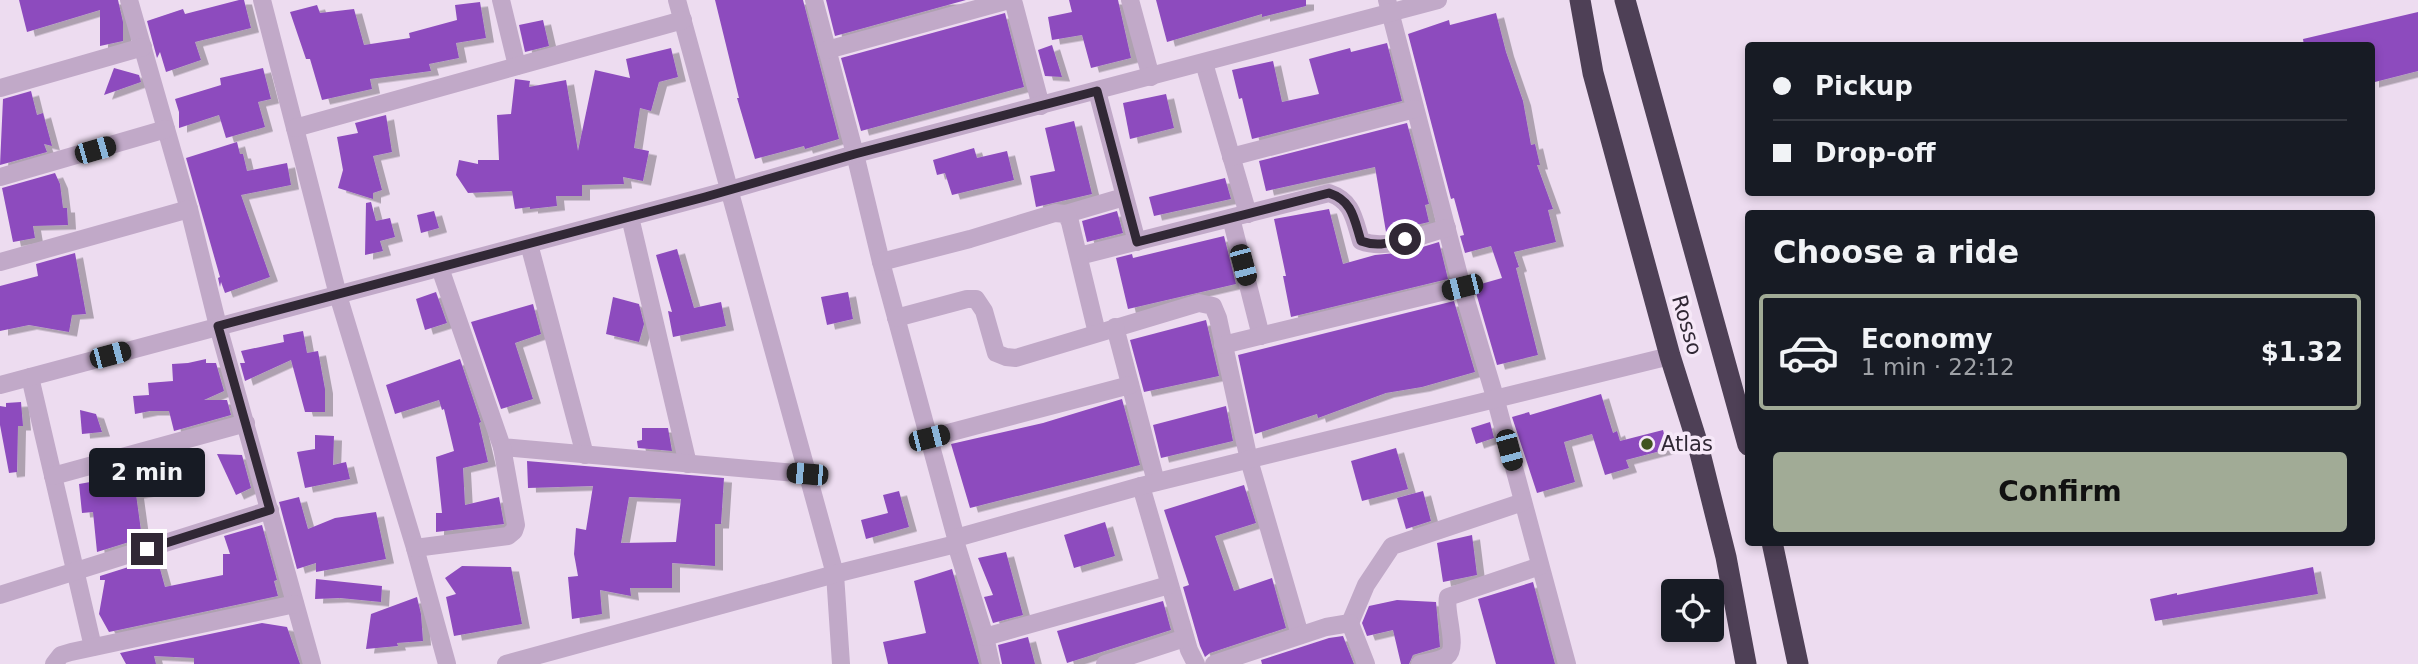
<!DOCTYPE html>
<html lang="en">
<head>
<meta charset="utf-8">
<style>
  :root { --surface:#171b24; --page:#242831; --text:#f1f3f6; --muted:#9ea1a6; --line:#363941; --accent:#a1ab96 }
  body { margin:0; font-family:"DejaVu Sans",sans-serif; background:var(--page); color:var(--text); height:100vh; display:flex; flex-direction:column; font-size:26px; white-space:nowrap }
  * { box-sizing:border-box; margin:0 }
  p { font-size:23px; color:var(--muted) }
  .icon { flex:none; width:38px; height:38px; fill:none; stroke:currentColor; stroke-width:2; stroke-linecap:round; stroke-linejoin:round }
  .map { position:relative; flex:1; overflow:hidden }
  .drawer { position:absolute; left:1745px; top:210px; width:630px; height:336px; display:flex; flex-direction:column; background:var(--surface); border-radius:7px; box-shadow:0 4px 10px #0003 }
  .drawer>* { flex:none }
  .top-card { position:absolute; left:1745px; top:42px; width:630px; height:154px; border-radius:7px; box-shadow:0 4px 10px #0003; display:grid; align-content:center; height:154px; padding:0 28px; background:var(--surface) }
  .buttons { position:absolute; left:1661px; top:579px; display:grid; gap:14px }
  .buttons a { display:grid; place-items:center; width:63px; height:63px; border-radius:7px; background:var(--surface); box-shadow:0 4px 10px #0003; font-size:35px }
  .end { position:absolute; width:32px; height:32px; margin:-16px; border:9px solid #312835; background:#fff; box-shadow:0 0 0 4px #fff }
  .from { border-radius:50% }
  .bubble { position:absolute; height:49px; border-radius:7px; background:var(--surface); box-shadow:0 4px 10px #0003; font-size:23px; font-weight:700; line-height:49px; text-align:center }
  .car { position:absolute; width:21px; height:42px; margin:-21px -10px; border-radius:9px; box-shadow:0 0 5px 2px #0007; background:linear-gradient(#222 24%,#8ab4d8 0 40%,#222 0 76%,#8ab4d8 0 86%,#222 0) }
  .top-card b { display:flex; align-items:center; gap:24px; height:66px; font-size:26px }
  .top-card b+b { border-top:2px solid var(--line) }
  .top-card i { width:18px; height:18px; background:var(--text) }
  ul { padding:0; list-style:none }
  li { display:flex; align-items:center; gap:21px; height:116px; margin:0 14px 10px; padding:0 14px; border:4px solid var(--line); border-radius:7px }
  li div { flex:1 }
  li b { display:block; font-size:26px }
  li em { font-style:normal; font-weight:700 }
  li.current { border-color:var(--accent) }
  li>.icon { width:63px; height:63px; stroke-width:1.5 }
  h2 { padding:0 28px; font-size:32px; line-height:84px }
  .button { display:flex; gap:14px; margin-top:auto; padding:14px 28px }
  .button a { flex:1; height:80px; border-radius:7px; background:var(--accent); color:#111; font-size:28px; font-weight:700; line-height:80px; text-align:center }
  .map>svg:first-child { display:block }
  .building { fill:#8d4cbe; fill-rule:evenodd; filter:url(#shadow) }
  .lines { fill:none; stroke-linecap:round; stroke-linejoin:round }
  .street { stroke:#c1a9c8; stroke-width:18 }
  .highway { stroke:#4e4056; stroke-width:21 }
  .route { stroke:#312835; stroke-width:9 }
  .poi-dot { fill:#405420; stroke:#f6e8f8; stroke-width:2.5 }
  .labels { text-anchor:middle; stroke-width:7; stroke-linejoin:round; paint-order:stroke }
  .street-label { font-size:21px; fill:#312835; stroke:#f6e8f8 }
  .poi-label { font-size:21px; fill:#312835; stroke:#f6e8f8; text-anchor:start }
</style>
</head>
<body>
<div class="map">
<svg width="2418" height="664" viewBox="0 0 2418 664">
  <defs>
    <filter id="shadow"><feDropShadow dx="8" dy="4.5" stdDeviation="0" flood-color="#0004"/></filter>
  </defs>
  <rect width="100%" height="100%" fill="#eddcf0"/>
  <g class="building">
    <polygon points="19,0 118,0 123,22 123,41 100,46 100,10 27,32"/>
    <polygon points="239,0 244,0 251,28 195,42 201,60 166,72 160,52 157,58 147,21 183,9 185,14"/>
    <polygon points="715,0 803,0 839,139 805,149 804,146 755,159 737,98 739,98"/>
    <polygon points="826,0 966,0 835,36"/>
    <polygon points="1069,0 1118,0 1131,58 1091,68 1082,35 1052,40 1048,17 1072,12"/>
    <polygon points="1156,0 1306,0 1306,6 1262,17 1262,14 1167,42"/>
    <polygon points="480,2 486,38 456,43 459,58 429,64 431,71 370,79 372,89 322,100 310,59 306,59 290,12 317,5 320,13 354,9 364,45 410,38 409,33 457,20 455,5"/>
    <polygon points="2418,12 2418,71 2371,83 2371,46 2304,46 2303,39"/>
    <polygon points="1005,13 1024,87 861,131 841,58"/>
    <polygon points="1496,13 1506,52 1523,101 1531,145 1535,144 1540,165 1537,165 1553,209 1548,210 1556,242 1514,252 1519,267 1516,268 1538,355 1497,365 1474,286 1502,278 1491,246 1465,253 1460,236 1464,235 1454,198 1451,199 1408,34 1449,20 1450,25"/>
    <polygon points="543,20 549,46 525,52 519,25"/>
    <polygon points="1387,43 1402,101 1252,139 1242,98 1239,99 1232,70 1273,61 1282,102 1319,94 1309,59 1350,48 1351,52"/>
    <polygon points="1052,45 1062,77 1045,76 1038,50"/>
    <polygon points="671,48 678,77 659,82 651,111 640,108 634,148 649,151 643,181 623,177 624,184 582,185 582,196 556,196 557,206 530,209 530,207 515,209 512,191 468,193 456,175 459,160 478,164 478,160 499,160 497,115 511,114 515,79 530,81 529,87 566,80 578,151 595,70 630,78 626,59"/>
    <polygon points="114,68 139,75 141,82 104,95"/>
    <polygon points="263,68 271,99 258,102 265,127 226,138 219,115 179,128 179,112 175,99 221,85 220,78"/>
    <polygon points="31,91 37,115 43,113 52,146 44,144 47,152 0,165 3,99"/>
    <polygon points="1166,94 1174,128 1130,139 1123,103"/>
    <polygon points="386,115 392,152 373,156 382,190 373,193 373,199 338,188 343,170 337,137 358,133 355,123"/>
    <polygon points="1074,121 1092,194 1036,207 1030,176 1055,171 1045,128"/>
    <polygon points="1407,123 1429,204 1425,205 1429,222 1386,232 1375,167 1266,191 1259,161"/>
    <polygon points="237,142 240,154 243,154 247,171 287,163 291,185 241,195 270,277 225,293 221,282 220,287 218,278 220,277 186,158"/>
    <polygon points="974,148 977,158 1007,151 1014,180 952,195 945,173 937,175 933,160"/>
    <polygon points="55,173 60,184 63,208 67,208 68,225 33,226 35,238 13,242 2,188"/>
    <polygon points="1225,178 1231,199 1154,216 1149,197"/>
    <polygon points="371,202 376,221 390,218 395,237 380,241 383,251 365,255 366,203"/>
    <polygon points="1329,209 1343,264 1375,255 1406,252 1439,242 1448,279 1291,317 1283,276 1286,276 1274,219"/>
    <polygon points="434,211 439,228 421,233 417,215"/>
    <polygon points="1117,211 1123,233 1087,242 1082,221"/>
    <polygon points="1224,236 1236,284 1128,309 1116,258 1132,254 1133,258"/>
    <polygon points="677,249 694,308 721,302 726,326 673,337 668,311 672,312 656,255"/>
    <polygon points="75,253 86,314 72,315 69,332 29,325 0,331 0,286 38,276 36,264"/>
    <polygon points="436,292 447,323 425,330 416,299"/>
    <polygon points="848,292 853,319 827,325 821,297"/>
    <polygon points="613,297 639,304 644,324 639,342 606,334"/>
    <polygon points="1454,301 1475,372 1422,387 1386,393 1318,418 1317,414 1255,434 1238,355"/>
    <polygon points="533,304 541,334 515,343 533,399 501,409 471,322"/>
    <polygon points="1206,320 1219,376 1144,392 1130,340"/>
    <polygon points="303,331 307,353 318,351 325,389 325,412 305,412 291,360 245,381 240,363 245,363 241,351 284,342 283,335"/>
    <polygon points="206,359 206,363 216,363 224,391 204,400 227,400 231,415 174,431 169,411 150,411 135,414 133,396 149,395 148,383 173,381 172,364 188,363"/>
    <polygon points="460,359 481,422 479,423 488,462 463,468 465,505 499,497 504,524 436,532 436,513 442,513 436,457 454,451 444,409 442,410 439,400 395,414 386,385"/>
    <polygon points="1601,394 1613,433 1617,431 1620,441 1663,430 1668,449 1626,460 1629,468 1605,475 1592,434 1564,442 1575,482 1537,493 1512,417 1529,412 1530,415"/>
    <polygon points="1122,399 1140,465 970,508 951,444 1043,423"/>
    <polygon points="21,402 23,426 18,426 17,472 9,473 0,425 0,406 6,407 6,403"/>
    <polygon points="1226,406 1233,441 1161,458 1153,425"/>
    <polygon points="80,410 96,414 102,432 82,434"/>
    <polygon points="1490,422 1494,438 1476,444 1471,428"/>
    <polygon points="642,428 668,428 672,451 638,448 637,441 642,440"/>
    <polygon points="315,435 334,436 333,465 346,462 350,479 305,488 297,452 315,449"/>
    <polygon points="1396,448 1408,489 1362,501 1351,461"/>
    <polygon points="217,454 242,455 251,488 236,495"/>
    <polygon points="160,461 181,485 136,494 142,538 97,552 93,512 82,513 79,484 107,479 107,476 138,474 137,468"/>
    <path d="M 527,461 L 724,478 L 721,524 L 715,524 L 715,566 L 672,563 L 672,588 L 630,588 L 631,596 L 600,590 L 602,614 L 572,619 L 568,577 L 578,576 L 574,554 L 576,528 L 586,530 L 593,486 L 528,488 ZM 629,497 L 681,499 L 676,542 L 621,543 Z"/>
    <polygon points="1244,485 1256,523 1215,536 1234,591 1272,578 1286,628 1210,653 1205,657 1200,646 1185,594 1183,587 1189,585 1164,510"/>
    <polygon points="899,491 909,527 866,539 861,520 888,513 883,495"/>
    <polygon points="1423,491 1431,521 1406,529 1397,498"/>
    <polygon points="299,497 308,529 335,518 376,512 386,559 316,572 316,563 297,569 279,502"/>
    <polygon points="1105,522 1115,556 1074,568 1064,535"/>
    <polygon points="262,525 277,580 274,581 278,596 109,632 99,614 105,580 100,580 100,576 157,558 165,587 223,575 223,554 230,554 224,536"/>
    <polygon points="1472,535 1477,575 1443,582 1437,543"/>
    <polygon points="1006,552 1023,615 993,623 984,597 993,595 978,558"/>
    <polygon points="462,566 511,567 522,624 454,636 446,597 456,594 445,578"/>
    <polygon points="2313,567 2318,594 2155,621 2150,599 2177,593 2177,595"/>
    <polygon points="952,569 979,664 888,664 883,642 926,633 914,581"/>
    <polygon points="316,579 382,586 381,602 340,598 315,599"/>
    <polygon points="1533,582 1555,664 1496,664 1478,599"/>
    <polygon points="417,597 421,614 423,641 397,643 398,646 366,649 371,614"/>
    <polygon points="1397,600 1436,602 1440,647 1413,655 1409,664 1401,664 1393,630 1367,636 1362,623 1369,606"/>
    <polygon points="1163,601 1171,630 1067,663 1057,631"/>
    <polygon points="262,623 287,627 300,664 194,664 194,658 154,656 156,664 126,664 120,653"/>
    <polygon points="1343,636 1354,664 1262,664 1261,660 1329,638"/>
    <polygon points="1028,637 1035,664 1002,664 998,645"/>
  </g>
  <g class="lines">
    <g class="street">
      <polyline points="129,0 189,209 218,326 312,664"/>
      <polyline points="262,0 338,295 415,548 447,664"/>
      <polyline points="501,0 517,66"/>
      <polyline points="677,0 835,574 841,664"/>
      <polyline points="814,0 855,154 881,262 956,538"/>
      <polyline points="1130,0 1151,77"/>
      <polyline points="1387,0 1462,287 1495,397 1567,664"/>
      <polyline points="827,50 1009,0 1014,4 1041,106"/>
      <polyline points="1204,63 1248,214"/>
      <polyline points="0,88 143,47"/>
      <polyline points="1097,91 1137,242"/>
      <polyline points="295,128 683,20"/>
      <polyline points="1231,157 1415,109"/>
      <polyline points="0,177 166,129"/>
      <polyline points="1066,214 1124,197"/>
      <polyline points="630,217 688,464"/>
      <polyline points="1231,218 1261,336"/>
      <polyline points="529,244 585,455"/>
      <path d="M 1079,256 L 1329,193 C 1353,201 1354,219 1361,241 C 1387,251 1421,235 1447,228"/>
      <polyline points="0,262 189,209"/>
      <polyline points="881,262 970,239 1055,213 1066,214 1070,222 1097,333"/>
      <polyline points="440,268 502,447 807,474"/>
      <polyline points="896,318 967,299 976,299 984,311 996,353 1006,357 1016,358 1199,303 1213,306 1218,318 1249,460 1300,635"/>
      <polyline points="1115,327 1156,482"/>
      <polyline points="1223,345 1462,287"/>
      <polyline points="30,377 93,647"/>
      <polyline points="0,385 730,190 855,154 1438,0"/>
      <polyline points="929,438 1130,385"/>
      <polyline points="53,476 246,423"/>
      <polyline points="1141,486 1189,650 1196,664"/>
      <polyline points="956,544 985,637 991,664"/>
      <polyline points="415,548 508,536 514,531 516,525 502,447"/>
      <polyline points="0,595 270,510"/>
      <polyline points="1350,623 1366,585 1392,546 1523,502"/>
      <polyline points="985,637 1169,585"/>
      <polyline points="54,664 61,655 71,652 295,604"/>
      <polyline points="506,664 835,574 956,544 956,538 1141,486 1670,356"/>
      <polyline points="1105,664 1185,638"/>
      <polyline points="1214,664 1326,627 1350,623 1366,664"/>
      <path d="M 1420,664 C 1428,662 1441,661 1447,656 C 1459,648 1444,611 1448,597 L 1540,566"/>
    </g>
    <g class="highway">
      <polyline points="1580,0 1593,73 1670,356 1698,445 1726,557 1746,664"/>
      <polyline points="1625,0 1748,445"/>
      <polyline points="1772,542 1798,664"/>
    </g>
  </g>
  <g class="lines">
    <path class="route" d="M 147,549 L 270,510 L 218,326 L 705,197 L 855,154 L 1097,91 L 1137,242 L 1329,193 C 1353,201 1354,219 1361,241 C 1377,247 1389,243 1405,239"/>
  </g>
  <circle class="poi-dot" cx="1647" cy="444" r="7"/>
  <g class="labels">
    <g class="street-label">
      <text transform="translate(1687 325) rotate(74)" y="7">Rosso</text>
    </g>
    <g class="poi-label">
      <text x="1661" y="451">Atlas</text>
    </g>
  </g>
</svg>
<div class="buttons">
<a><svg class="icon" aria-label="locate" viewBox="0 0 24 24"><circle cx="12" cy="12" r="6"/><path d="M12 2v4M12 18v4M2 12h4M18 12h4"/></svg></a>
</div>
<i class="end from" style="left:1405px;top:239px"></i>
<i class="end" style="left:147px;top:549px"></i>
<div class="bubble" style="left:89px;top:448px;width:116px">2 min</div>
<i class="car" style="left:95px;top:150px;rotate:74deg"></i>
<i class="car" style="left:1243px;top:265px;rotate:165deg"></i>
<i class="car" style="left:1462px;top:287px;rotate:256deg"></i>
<i class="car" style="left:110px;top:355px;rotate:75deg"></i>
<i class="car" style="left:929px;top:438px;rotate:76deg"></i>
<i class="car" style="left:1509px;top:450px;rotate:165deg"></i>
<i class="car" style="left:807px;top:474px;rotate:275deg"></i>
<div class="top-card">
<b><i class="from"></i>Pickup</b>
<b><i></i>Drop-off</b>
</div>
<section class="drawer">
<h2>Choose a ride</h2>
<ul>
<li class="current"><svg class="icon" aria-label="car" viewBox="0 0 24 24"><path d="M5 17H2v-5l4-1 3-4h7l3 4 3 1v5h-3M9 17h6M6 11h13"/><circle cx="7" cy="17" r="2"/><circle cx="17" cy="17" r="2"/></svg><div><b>Economy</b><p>1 min · 22:12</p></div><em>$1.32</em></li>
</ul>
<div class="button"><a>Confirm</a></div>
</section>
</div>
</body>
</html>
